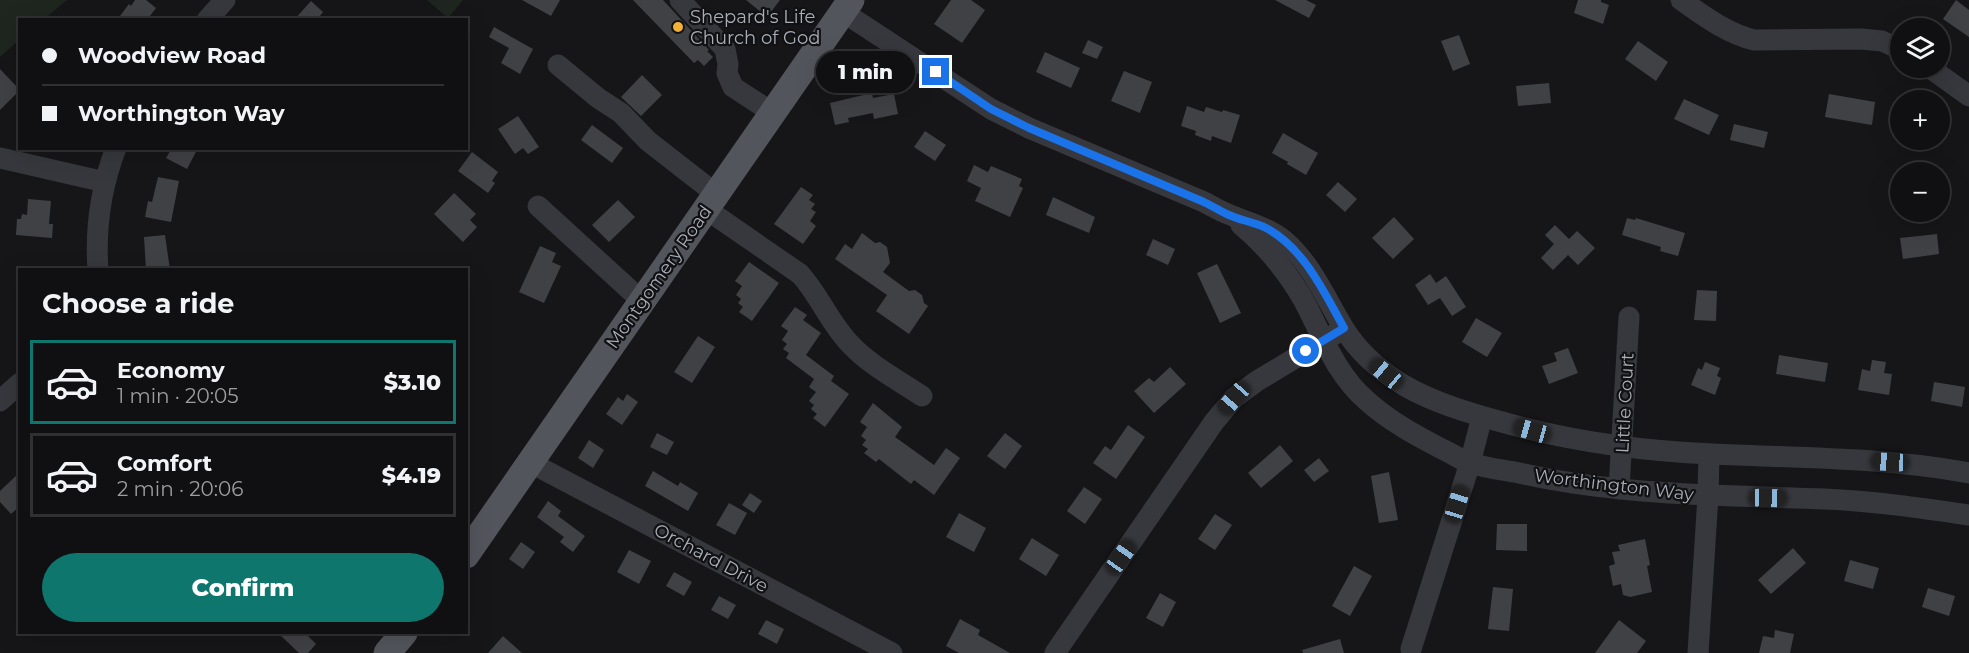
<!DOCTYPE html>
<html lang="en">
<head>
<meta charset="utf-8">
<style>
  :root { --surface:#101012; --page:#19191b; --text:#f1f3f6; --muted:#9c9d9f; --line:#303032; --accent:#0f766e }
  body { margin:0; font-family:Montserrat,sans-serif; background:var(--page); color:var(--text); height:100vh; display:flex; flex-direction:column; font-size:22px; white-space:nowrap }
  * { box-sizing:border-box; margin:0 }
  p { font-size:20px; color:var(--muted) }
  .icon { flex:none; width:33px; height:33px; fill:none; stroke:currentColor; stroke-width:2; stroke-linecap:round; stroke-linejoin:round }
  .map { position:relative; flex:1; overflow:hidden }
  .sheet { position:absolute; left:18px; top:268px; width:450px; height:366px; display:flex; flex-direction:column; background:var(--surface); border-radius:0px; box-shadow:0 6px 24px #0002,0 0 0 2px var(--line) }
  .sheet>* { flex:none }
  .hud { position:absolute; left:18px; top:18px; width:450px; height:132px; border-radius:0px; box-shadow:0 6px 24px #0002,0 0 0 2px var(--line); display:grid; align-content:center; height:132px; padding:0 24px; background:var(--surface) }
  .tools { position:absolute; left:1890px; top:18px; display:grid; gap:12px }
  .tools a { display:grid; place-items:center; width:60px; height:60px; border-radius:50%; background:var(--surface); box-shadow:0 6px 24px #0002,0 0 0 2px var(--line); font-size:30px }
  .end { position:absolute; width:27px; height:27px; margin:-14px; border:8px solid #1a73e8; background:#fff; box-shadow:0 0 0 3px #fff }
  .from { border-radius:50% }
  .bubble { position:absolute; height:42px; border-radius:21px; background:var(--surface); box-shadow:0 6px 24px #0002,0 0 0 2px var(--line); font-size:20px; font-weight:800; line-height:42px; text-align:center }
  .car { position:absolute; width:18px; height:36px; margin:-18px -9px; border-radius:8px; box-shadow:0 0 4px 2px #0007; background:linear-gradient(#222 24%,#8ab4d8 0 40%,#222 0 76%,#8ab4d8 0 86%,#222 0) }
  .hud b { display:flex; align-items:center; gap:21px; height:57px; font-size:22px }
  .hud b+b { border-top:2px solid var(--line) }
  .hud i { width:15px; height:15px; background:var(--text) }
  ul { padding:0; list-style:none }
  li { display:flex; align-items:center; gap:18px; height:84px; margin:0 12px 9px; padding:0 12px; border:3px solid var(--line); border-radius:0px }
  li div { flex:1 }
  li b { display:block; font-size:22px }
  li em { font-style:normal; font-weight:800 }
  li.active { border-color:var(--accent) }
  li>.icon { width:54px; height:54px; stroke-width:1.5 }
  h2 { padding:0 24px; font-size:27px; line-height:72px }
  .primary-button { display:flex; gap:12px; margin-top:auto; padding:12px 24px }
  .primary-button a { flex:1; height:69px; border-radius:36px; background:var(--accent); color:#fff; font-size:24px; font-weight:800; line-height:69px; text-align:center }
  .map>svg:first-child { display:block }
  .green { fill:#1e261f }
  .building { fill:#404145 }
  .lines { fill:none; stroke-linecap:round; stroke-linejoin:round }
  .minor { stroke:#37383d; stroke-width:21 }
  .major { stroke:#53555c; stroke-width:27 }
  .route { stroke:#1a73e8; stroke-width:8 }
  .poi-dot { fill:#f2b134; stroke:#111113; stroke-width:2 }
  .labels { text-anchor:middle; stroke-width:4.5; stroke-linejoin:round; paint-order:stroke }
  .poi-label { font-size:18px; fill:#a8adb8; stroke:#111113; text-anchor:start }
  .street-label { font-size:18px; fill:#a8adb8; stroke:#111113 }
</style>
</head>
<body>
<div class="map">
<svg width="1969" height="653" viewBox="0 0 1969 653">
  <rect width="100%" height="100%" fill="#161618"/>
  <g class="green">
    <polygon points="0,0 67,0 44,19 20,20 19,40 0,57"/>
    <polygon points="427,0 463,0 448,18"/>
  </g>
  <g class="building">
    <polygon points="135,0 146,0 156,8 147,20 117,20 129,4 131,6"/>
    <polygon points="522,0 560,0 551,16"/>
    <polygon points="633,0 663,0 709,50 707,51 713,57 704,66 698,60 694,63"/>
    <polygon points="746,0 780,0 767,17"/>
    <polygon points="951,0 971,0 985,10 962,43 934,24"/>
    <polygon points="1275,0 1306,0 1316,5 1309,18"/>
    <polygon points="1578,0 1601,0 1601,2 1609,5 1603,24 1574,13"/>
    <polygon points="1956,0 1969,10 1969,37 1943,19"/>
    <polygon points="311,1 323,12 317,20 294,20"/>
    <polygon points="494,27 533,49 520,74 501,63 509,48 489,37"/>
    <polygon points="1459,35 1470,64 1453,71 1441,41"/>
    <polygon points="1088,40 1103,47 1097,59 1082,53"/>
    <polygon points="1638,41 1668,62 1656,81 1625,59"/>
    <polygon points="1045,52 1080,68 1071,88 1036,72"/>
    <polygon points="0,69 20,90 0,110"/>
    <polygon points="1124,71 1152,82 1140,113 1111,101"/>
    <polygon points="642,75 662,95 641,116 621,97"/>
    <polygon points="1549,83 1551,103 1518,106 1516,86"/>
    <polygon points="872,93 873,98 894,94 898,114 874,119 873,113 848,118 849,122 835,125 830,103"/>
    <polygon points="1829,94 1875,102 1872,125 1825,117"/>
    <polygon points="1684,99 1719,115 1709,135 1674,119"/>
    <polygon points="1187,106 1204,112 1206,107 1222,112 1223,110 1240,115 1231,143 1212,136 1211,141 1195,135 1196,131 1181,126"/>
    <polygon points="518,116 539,147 528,154 523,148 515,154 498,129"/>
    <polygon points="1734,124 1768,132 1764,148 1730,140"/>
    <polygon points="592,125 623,148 612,163 581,140"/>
    <polygon points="925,131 946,145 935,161 914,147"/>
    <polygon points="1283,133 1318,153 1306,175 1287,164 1288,162 1272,153"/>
    <polygon points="172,148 198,148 187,169 166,158"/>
    <polygon points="472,152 498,172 492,181 495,183 488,193 458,171"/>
    <polygon points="974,165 988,172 991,166 1022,179 1019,186 1023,188 1010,217 975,201 981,188 967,181"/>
    <polygon points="158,177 179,181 171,222 145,217 148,201 152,202"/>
    <polygon points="1338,182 1357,199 1345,212 1326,195"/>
    <polygon points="801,187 813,195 809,200 815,204 811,209 816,212 810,221 816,226 803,244 774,224"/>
    <polygon points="454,193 476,214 470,220 477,227 463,242 434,214"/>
    <polygon points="1053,197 1095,217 1089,233 1046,215"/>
    <polygon points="28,199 51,201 49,224 53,224 52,238 16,235 17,219 21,219 22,214 27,215"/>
    <polygon points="618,200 635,217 609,242 592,225"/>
    <polygon points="1394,217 1414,239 1393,259 1372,238"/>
    <polygon points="1627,218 1635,220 1636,218 1685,233 1678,256 1660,251 1661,247 1622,235"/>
    <polygon points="1555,225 1569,239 1577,231 1595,248 1578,265 1568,255 1553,270 1541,258 1554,244 1545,235"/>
    <polygon points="862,233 875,243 880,242 887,247 890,263 883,272 909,291 915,290 922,295 924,303 928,306 909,334 876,311 887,295 835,259 845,244 852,249"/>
    <polygon points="1937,234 1939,254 1903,259 1900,238"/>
    <polygon points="165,235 170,270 146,270 144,237"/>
    <polygon points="1153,239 1175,249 1168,265 1146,255"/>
    <polygon points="540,246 556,253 552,262 561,266 544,303 519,292"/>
    <polygon points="749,262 779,283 752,321 739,312 743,307 738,303 741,299 736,295 742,286 735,281"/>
    <polygon points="1217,264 1241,313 1220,323 1197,273"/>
    <polygon points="1430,274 1436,283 1446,276 1466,307 1452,316 1440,298 1428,305 1415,285"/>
    <polygon points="1697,290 1717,291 1716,321 1694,320"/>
    <polygon points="795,307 807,315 803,320 821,333 806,355 834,376 831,381 849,394 825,427 813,418 817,414 811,409 814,405 809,401 816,392 809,387 814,379 786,358 789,353 783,349 787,344 782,340 788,331 781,326"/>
    <polygon points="1476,318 1502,333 1487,357 1462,342"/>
    <polygon points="698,336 715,347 692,383 674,372"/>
    <polygon points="1568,348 1578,373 1549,384 1542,366 1557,361 1554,353"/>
    <polygon points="1779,355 1828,363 1825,382 1776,374"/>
    <polygon points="1872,360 1886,362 1884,373 1892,374 1889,395 1858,390 1862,369 1870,371"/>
    <polygon points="1705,362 1720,368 1717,376 1721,378 1715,395 1691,385 1698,368 1702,370"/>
    <polygon points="1170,367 1186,384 1154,413 1134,391 1149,378 1154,382"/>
    <polygon points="1934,382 1965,387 1962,407 1931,401"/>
    <polygon points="627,394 638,402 622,425 606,414 618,397 623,401"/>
    <polygon points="873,403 902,427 895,437 934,465 946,448 960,458 934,495 914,480 911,484 879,459 876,462 864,453 868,449 862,445 866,440 861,436 867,427 860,422"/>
    <polygon points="1128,425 1145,437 1116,479 1093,463 1105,446 1111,450"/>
    <polygon points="657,433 674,442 667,455 650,447"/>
    <polygon points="1005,433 1022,446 1005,469 987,456"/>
    <polygon points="589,440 604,450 593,468 578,458"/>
    <polygon points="1280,445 1293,461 1261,488 1248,473"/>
    <polygon points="1319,458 1329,471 1314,482 1304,470"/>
    <polygon points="653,471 678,486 680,482 698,493 688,511 645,486"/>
    <polygon points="20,472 20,506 11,514 0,502 0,491"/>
    <polygon points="1389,472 1398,520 1379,523 1371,476"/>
    <polygon points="1084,487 1102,499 1085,524 1067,511"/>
    <polygon points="750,493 762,501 754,513 742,505"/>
    <polygon points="548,501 561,511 558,516 585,536 573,552 560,542 564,537 537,517"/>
    <polygon points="729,503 747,513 735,535 716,525"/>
    <polygon points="959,513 986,528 974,552 946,537"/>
    <polygon points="1215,514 1232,525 1215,550 1198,539"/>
    <polygon points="1497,524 1527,524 1527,551 1496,550"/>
    <polygon points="1032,538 1059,555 1046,576 1019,559"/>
    <polygon points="1645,539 1650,565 1647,566 1652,592 1630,597 1623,595 1621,584 1613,586 1609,566 1615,564 1612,552 1620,551 1618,545"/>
    <polygon points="521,542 535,552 523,569 509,559"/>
    <polygon points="1793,548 1806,563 1771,594 1758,580"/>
    <polygon points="629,550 651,561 639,584 617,572"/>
    <polygon points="1850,560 1879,568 1873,589 1844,581"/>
    <polygon points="1354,566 1372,576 1350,616 1332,606"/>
    <polygon points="674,572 692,582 684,596 666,586"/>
    <polygon points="1493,587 1513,589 1509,631 1488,629"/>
    <polygon points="1928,588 1955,596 1949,616 1922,607"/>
    <polygon points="1160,593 1176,602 1163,627 1146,618"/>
    <polygon points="719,596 736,605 728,619 711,610"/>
    <polygon points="960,619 980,630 978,635 1010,653 959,653 946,646"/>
    <polygon points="766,620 784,629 777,644 758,634"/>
    <polygon points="1619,620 1646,641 1637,653 1595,653"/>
    <polygon points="1775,630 1794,634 1790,653 1759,653 1763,636 1774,638"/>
    <polygon points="278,633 305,633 316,644 308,653 299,653"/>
    <polygon points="503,636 522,653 488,653"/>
    <polygon points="1340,639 1344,653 1303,653 1302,650"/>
  </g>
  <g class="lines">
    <g class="minor">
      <polyline points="680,0 725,49 728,64 727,73 733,87 773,113"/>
      <path d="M 1681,0 C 1704,16 1726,33 1754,40 L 1861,39 L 1882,41 L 1900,49"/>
      <path d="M 843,12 L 991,109 L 1029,128 L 1204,202 C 1212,206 1220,211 1228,214 C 1248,223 1268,227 1285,241 C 1312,265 1325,297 1343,327 C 1358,352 1380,371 1405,386 C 1435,403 1469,413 1502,422 C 1569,441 1642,451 1712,454 C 1798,458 1884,457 1969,473"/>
      <polyline points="207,20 225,0"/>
      <polyline points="558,65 598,98 621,113 648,141 716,194"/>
      <polyline points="1930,68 1969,96"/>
      <polyline points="0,158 105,182"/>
      <polyline points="538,206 642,301"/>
      <path d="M 706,209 L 800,274 C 820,296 830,324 851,345 C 871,366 898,380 922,396"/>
      <path d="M 1241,225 C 1265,245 1288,273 1304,301 C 1322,335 1336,374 1366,400 C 1389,421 1415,435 1442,449 C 1451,453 1461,460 1470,463 C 1486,468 1503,470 1519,473 C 1620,496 1723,495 1825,499 C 1873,501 1921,508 1969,515"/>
      <path d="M 98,270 C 95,228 101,187 116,148"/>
      <polyline points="0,401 20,383"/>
      <polyline points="531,463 892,653"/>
      <polyline points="1619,489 1629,317"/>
      <polyline points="1411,649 1470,463 1482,417"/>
      <polyline points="1055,653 1214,422 1234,398 1257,381 1335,334"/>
      <polyline points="1698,653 1708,496 1709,454"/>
    </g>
    <g class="major">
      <polyline points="466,555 851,0"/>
      <polyline points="387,653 404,633"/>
    </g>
  </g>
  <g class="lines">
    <path class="route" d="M 936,72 L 991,109 L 1029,128 L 1204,202 C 1212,206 1220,211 1229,215 C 1240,220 1253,222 1264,227 C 1303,246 1324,292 1344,328 L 1306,351"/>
  </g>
  <circle class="poi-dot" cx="678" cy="27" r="6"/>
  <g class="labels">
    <g class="poi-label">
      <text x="690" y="23">Shepard's Life<tspan x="690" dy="21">Church of God</tspan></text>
    </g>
    <g class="street-label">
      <text transform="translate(659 277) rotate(-55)" y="6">Montgomery Road</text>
      <text transform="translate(1625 403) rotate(-87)" y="6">Little Court</text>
      <text transform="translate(1614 485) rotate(7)" y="6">Worthington Way</text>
      <text transform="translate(711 558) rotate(28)" y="6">Orchard Drive</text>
    </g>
  </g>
</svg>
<div class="tools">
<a><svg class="icon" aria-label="layers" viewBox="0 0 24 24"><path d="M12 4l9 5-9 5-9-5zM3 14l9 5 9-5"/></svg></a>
<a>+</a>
<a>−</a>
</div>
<i class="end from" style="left:1306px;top:351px"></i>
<i class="end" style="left:936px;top:72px"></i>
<div class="bubble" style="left:816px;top:51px;width:99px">1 min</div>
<i class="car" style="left:1386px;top:374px;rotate:310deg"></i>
<i class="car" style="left:1234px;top:398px;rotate:221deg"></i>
<i class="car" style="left:1532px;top:431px;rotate:286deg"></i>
<i class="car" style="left:1890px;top:462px;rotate:273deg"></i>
<i class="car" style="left:1768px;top:498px;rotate:91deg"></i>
<i class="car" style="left:1457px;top:504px;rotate:17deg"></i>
<i class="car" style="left:1121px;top:557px;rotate:35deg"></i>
<div class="hud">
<b><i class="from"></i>Woodview Road</b>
<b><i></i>Worthington Way</b>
</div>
<section class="sheet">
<h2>Choose a ride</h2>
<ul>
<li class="active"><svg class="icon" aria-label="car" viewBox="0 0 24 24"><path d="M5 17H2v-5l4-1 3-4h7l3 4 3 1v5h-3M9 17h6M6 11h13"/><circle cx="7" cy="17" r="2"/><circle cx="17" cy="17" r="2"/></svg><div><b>Economy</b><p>1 min · 20:05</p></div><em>$3.10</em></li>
<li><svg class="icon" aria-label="car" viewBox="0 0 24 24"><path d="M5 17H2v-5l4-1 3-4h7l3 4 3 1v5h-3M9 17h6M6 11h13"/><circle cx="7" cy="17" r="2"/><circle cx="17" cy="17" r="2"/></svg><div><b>Comfort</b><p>2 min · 20:06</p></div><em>$4.19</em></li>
</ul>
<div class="primary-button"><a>Confirm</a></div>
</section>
</div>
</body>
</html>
